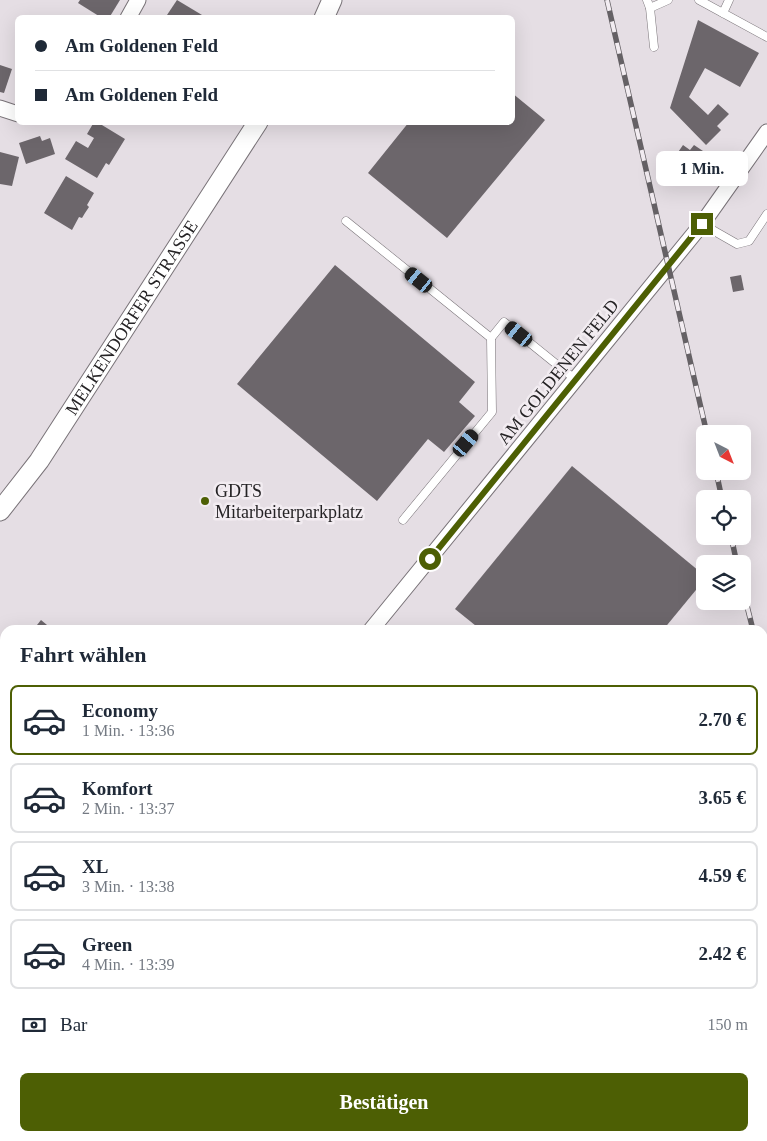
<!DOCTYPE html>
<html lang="de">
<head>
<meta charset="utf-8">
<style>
  :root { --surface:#fff; --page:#f6f6f7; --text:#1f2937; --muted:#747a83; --line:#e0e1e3; --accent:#4d5f04 }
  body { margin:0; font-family:Georgia,serif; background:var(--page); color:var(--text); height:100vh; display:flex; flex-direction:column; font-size:19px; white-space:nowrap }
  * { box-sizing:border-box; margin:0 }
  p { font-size:16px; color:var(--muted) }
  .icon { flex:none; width:28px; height:28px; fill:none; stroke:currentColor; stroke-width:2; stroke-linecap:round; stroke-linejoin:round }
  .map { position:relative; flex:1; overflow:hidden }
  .details { position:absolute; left:0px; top:625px; width:768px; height:516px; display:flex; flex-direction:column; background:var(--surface); border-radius:15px 15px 0 0; box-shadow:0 5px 20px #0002 }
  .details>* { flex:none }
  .banner { position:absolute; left:15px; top:15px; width:500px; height:110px; border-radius:8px; box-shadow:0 5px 20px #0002; display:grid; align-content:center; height:110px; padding:0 20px; background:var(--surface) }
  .needle { width:32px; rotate:138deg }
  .fabs { position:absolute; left:696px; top:425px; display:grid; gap:10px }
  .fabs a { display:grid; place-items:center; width:55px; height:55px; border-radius:8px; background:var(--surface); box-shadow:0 5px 20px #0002; font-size:25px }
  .end { position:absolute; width:22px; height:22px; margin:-11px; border:6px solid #4d5f04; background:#fff; box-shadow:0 0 0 2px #fff }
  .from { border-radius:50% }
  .bubble { position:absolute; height:35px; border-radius:8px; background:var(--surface); box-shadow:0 5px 20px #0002; font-size:16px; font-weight:600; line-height:35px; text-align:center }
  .car { position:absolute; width:15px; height:30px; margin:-15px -8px; border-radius:6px; box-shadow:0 0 4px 1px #0007; background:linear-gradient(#222 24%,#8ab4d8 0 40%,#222 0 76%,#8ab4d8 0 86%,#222 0) }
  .banner b { display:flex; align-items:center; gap:18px; height:48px; font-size:19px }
  .banner b+b { border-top:1px solid var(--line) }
  .banner i { width:12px; height:12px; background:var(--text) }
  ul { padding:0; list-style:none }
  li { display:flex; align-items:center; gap:15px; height:70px; margin:0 10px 8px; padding:0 10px; border:2px solid var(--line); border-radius:8px }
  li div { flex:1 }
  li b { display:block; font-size:19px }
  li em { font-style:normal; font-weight:600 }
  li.selected { border-color:var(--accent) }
  li>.icon { width:45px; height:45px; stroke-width:1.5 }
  h2 { padding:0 20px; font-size:22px; line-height:60px }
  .pay { display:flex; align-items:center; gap:12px; height:55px; padding:0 20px; font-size:19px }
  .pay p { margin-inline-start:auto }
  .cta { display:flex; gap:10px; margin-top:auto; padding:10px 20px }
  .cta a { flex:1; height:58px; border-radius:8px; background:var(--accent); color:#fff; font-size:20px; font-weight:600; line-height:58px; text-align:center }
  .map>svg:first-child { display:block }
  .building { fill:#6c666b }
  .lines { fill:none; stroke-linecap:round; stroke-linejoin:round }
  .service-casing { stroke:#797378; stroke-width:9 }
  .minor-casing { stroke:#797378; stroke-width:17 }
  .tertiary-casing { stroke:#797378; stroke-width:21 }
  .path { stroke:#aba5aa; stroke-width:3; stroke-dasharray:2.5 4; stroke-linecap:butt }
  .service { stroke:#fff; stroke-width:8 }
  .minor { stroke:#fff; stroke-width:15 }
  .tertiary { stroke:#fff; stroke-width:19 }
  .rail-casing { stroke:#656165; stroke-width:5.5 }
  .rail { stroke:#f2ecf1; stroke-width:4; stroke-dasharray:11; stroke-linecap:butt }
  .route { stroke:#4d5f04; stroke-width:6 }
  .poi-dot { fill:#4d5f04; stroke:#f2ecf1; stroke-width:2 }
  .labels { text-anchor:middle; stroke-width:5; stroke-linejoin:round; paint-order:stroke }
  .street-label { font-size:18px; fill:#252325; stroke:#f2ecf1 }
  .poi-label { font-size:18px; fill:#252325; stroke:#f2ecf1; text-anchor:start }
</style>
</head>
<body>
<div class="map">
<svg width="767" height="1141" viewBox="0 0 767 1141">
  <rect width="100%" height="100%" fill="#e5dee4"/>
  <g class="building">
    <polygon points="80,0 120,0 109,18 102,18 78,3"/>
    <polygon points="177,0 202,15 200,18 165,18"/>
    <polygon points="698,20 759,53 740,87 705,68 689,97 708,115 718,104 729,114 717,126 721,130 706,145 670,108"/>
    <polygon points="0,65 12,69 4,93 0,92"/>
    <polygon points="512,93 545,120 447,238 368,173 409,122 512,122"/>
    <polygon points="94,122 97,122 125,139 109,165 106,163 97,178 65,159 76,141 88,148 94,138 87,134"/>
    <polygon points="40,136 42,141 50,138 55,154 26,164 19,143"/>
    <polygon points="683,145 690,150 694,145 706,153 691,174 672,161"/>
    <polygon points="0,152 19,157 12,186 0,184"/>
    <polygon points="66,176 94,193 87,205 89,207 85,213 82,218 79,217 72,230 44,213"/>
    <polygon points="335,265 475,382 459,402 475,416 444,452 428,439 377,501 237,384"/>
    <polygon points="741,275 744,290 733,292 730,277"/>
    <polygon points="572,466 705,576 705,579 663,630 481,630 455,609"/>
    <polygon points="41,620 53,630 33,630"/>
    <polygon points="0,974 5,978 5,1015 2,1019 0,1017"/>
    <polygon points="5,1120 5,1136 41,1136 47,1141 0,1141 0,1126"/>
    <polygon points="103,1136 151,1136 157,1141 99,1141"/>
    <polygon points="340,1136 380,1136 378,1141 351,1141"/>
    <polygon points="483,1136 674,1136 670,1141 480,1141"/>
  </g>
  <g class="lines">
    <defs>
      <g id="service">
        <polyline points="647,0 650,8 654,47"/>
        <polyline points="699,0 767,37"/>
        <polyline points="650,8 668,0"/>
        <polyline points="723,13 729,0"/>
        <polyline points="346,221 491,338 504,322 576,380"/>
        <polyline points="702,224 737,244 749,241 767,214"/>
        <polyline points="403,520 492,412 491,338"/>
      </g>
      <g id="minor">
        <polyline points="128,18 138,0"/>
        <polyline points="0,108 18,114"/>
        <polyline points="371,630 702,224 767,132"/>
        <polyline points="0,1076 5,1070"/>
      </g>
      <g id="tertiary">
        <polyline points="324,18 332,0"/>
        <path id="s1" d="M 0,511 L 39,461 L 258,122"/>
      </g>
    </defs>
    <use href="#service" class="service-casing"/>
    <use href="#minor" class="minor-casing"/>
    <use href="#tertiary" class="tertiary-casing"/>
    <polyline class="path" points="0,927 5,931"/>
    <use href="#service" class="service"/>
    <use href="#minor" class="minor"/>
    <use href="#tertiary" class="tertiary"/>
    <defs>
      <g id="rail">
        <polyline points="607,0 707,434"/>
        <polyline points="716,471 722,499"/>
        <polyline points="731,536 737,564"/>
        <polyline points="742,586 753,630"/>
        <polyline points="762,674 767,694"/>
      </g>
    </defs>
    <use href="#rail" class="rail-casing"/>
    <use href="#rail" class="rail"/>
  </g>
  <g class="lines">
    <polyline class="route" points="430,559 702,224"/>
  </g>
  <circle class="poi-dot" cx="205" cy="501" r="5"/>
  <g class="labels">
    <g class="street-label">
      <text dy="6" stroke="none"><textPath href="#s1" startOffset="234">MELKENDORFER STRASSE</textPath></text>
      <text transform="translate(558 372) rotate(-51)" y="6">AM GOLDENEN FELD</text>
    </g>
    <g class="poi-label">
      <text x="215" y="497">GDTS<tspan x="215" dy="21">Mitarbeiterparkplatz</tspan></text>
    </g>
  </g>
</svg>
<div class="fabs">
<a><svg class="needle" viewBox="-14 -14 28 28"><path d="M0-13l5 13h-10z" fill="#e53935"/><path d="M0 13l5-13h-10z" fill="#747a83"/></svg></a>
<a><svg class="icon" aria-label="locate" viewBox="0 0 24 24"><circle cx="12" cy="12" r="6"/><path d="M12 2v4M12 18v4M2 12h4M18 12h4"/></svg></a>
<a><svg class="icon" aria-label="layers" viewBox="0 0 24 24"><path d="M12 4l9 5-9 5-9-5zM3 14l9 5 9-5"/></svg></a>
</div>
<i class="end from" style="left:430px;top:559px"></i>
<i class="end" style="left:702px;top:224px"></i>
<div class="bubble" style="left:656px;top:151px;width:92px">1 Min.</div>
<i class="car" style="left:419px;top:280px;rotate:309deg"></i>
<i class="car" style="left:519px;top:334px;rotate:309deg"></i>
<i class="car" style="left:466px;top:443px;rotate:40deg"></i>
<div class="banner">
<b><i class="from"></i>Am Goldenen Feld</b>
<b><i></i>Am Goldenen Feld</b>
</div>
<section class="details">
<h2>Fahrt wählen</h2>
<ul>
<li class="selected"><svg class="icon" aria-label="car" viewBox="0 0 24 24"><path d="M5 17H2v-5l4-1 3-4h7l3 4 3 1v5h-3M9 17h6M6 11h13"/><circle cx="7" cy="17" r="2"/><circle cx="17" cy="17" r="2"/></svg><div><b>Economy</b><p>1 Min. · 13:36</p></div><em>2.70 €</em></li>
<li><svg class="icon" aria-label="car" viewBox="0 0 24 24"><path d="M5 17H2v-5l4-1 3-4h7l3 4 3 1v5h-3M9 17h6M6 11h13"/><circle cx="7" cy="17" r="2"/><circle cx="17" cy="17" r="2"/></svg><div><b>Komfort</b><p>2 Min. · 13:37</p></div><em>3.65 €</em></li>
<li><svg class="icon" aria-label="car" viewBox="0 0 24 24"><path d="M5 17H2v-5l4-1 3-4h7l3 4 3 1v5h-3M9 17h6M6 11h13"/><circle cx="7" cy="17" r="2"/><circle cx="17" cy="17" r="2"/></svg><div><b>XL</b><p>3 Min. · 13:38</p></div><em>4.59 €</em></li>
<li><svg class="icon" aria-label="car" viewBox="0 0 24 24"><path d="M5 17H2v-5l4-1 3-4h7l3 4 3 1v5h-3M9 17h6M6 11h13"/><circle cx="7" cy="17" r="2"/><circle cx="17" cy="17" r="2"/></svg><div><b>Green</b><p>4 Min. · 13:39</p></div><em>2.42 €</em></li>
</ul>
<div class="pay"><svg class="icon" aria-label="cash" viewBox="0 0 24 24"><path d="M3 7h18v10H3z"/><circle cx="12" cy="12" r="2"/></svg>Bar<p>150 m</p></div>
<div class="cta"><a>Bestätigen</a></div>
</section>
</div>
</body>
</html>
